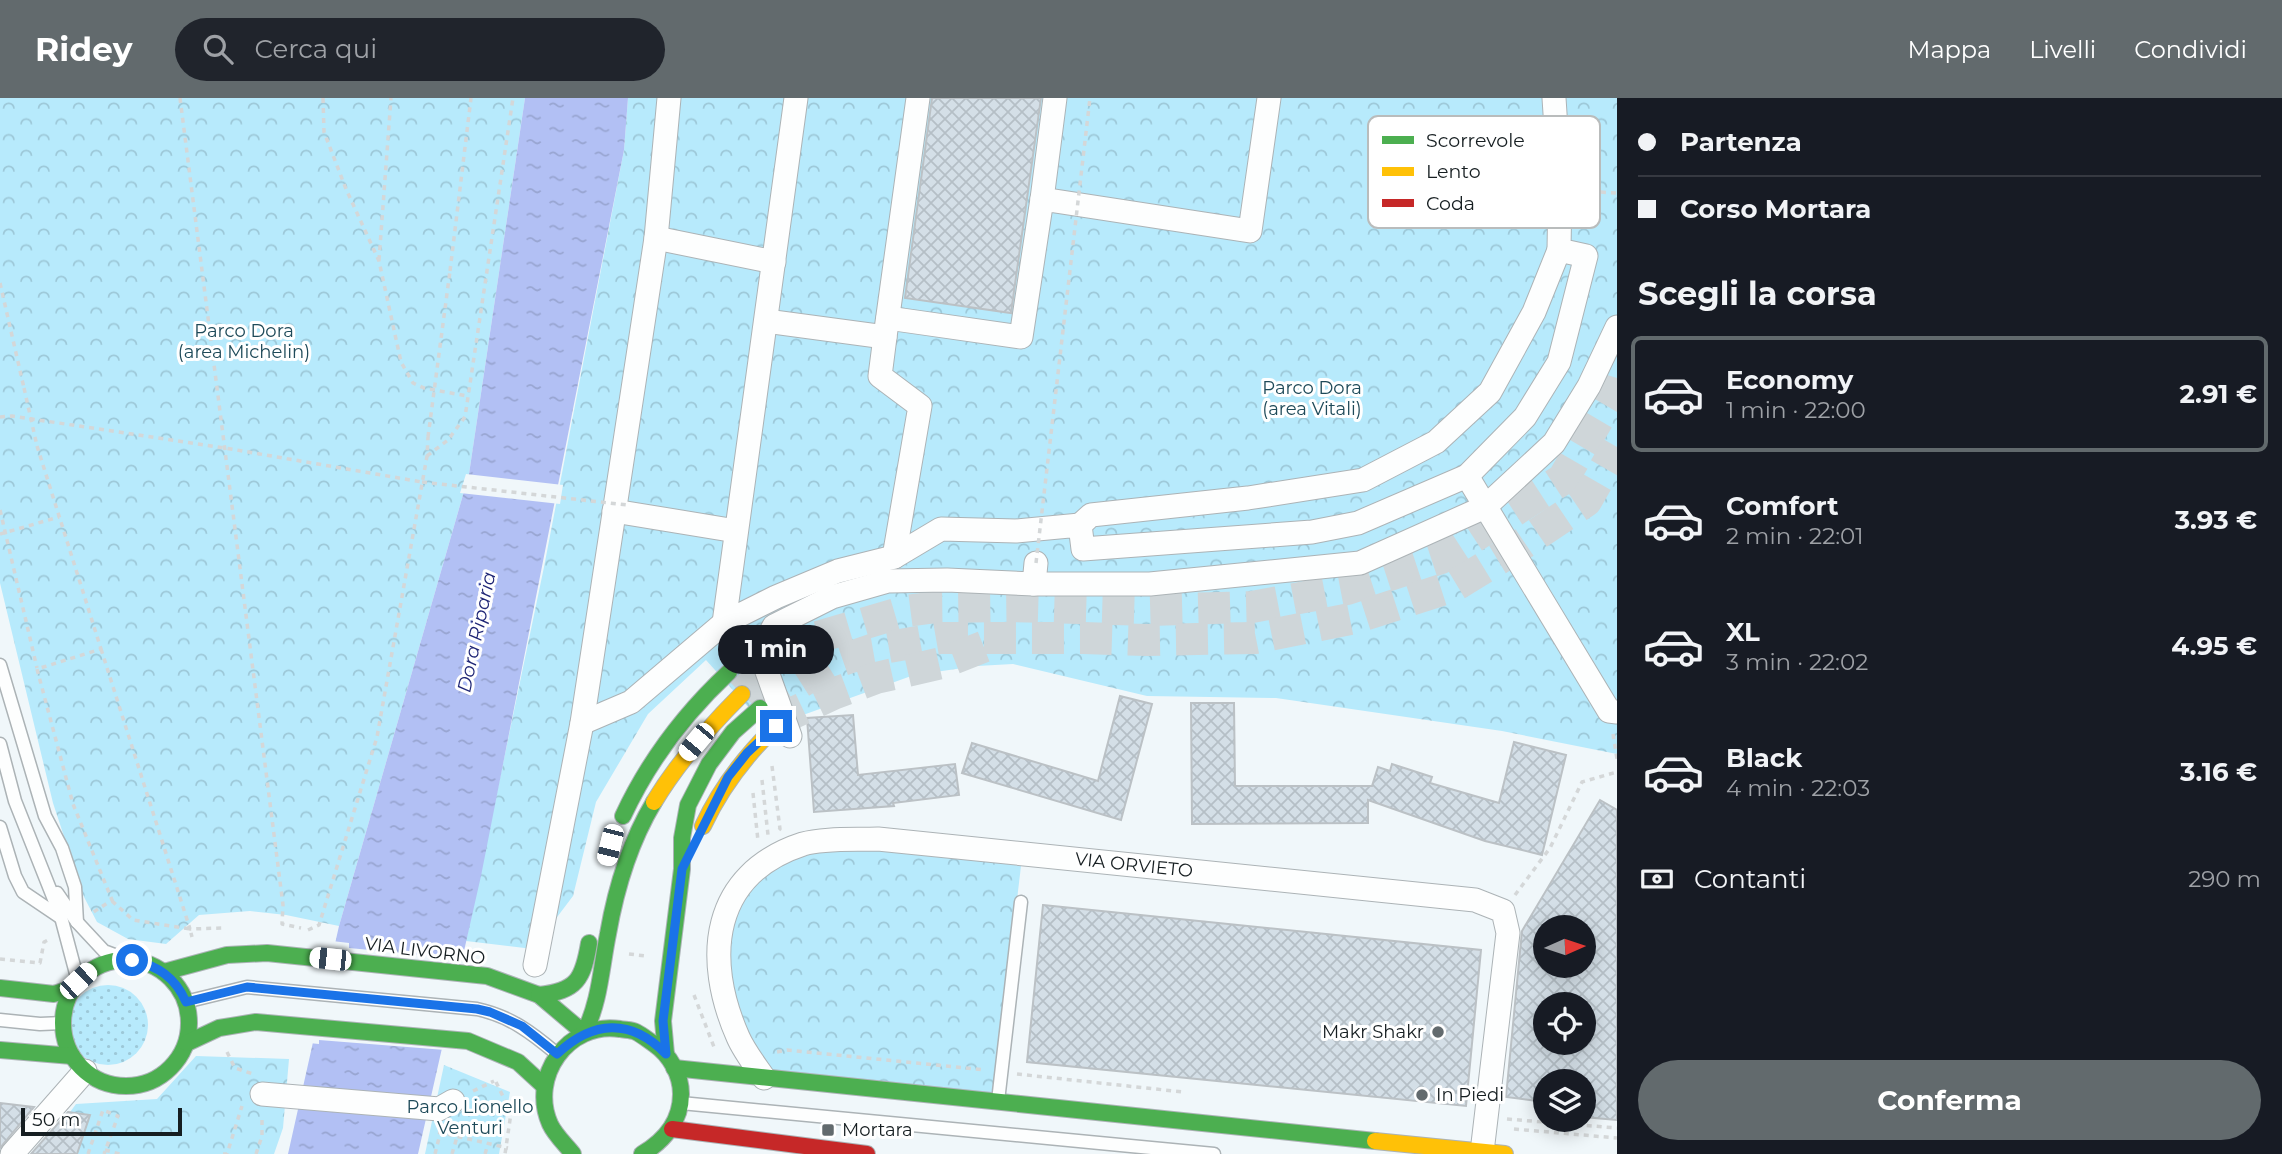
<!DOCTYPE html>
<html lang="it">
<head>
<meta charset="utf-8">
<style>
  :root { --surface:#171b24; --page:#20242c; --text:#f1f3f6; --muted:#9ea1a6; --line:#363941; --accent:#626a6d }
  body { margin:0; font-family:Montserrat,sans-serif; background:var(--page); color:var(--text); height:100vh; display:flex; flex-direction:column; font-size:26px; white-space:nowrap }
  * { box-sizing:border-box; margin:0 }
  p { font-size:23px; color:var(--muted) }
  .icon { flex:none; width:38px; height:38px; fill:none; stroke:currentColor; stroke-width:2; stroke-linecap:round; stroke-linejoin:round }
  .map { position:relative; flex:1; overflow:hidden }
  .drawer { display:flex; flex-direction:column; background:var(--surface); width:665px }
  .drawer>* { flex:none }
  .hud { display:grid; align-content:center; height:154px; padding:0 21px; background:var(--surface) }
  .needle { width:46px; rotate:87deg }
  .controls { position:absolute; left:1533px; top:817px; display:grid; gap:14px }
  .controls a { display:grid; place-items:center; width:63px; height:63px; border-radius:50%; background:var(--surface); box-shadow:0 4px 18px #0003; font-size:35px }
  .scale { position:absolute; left:21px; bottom:18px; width:161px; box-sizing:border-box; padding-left:7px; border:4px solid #161e21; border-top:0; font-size:19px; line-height:24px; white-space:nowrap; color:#161e21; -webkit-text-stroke:5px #fff; paint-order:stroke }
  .end { position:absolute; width:32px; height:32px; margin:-16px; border:9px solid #1a73e8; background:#fff; box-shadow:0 0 0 4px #fff }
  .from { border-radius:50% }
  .bubble { position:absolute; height:49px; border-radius:24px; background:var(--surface); box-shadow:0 4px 18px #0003; font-size:23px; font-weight:700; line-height:49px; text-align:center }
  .car { position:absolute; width:21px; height:42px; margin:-21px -10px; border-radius:9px; box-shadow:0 0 5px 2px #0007; background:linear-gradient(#fff 24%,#345 0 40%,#fff 0 76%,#345 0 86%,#fff 0) }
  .hud b { display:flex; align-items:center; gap:24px; height:66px; font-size:26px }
  .hud b+b { border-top:2px solid var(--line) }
  .hud i { width:18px; height:18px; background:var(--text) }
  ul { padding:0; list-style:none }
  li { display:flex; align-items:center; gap:21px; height:116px; margin:0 14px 10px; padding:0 7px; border:4px solid transparent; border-radius:10px }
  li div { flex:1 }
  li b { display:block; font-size:26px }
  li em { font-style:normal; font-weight:700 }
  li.selected { border-color:var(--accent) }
  li>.icon { width:63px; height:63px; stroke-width:1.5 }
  h2 { padding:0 21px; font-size:32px; line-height:84px }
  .pay { display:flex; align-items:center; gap:18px; height:77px; padding:0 21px; font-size:26px }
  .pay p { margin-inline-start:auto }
  .cta { display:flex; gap:14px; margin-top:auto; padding:14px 21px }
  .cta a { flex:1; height:80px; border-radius:42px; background:var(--accent); color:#fff; font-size:28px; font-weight:700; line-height:80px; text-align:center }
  header { display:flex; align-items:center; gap:42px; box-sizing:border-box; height:98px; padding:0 35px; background:var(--accent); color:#fff }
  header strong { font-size:33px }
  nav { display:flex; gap:38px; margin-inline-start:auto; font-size:24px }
  .search { width:490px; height:63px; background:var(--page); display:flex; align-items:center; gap:18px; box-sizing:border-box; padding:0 24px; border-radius:38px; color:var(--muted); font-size:26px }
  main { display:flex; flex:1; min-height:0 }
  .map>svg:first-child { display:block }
  .grass { fill:url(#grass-dots) }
  .forest { fill:url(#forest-crowns) }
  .water { fill:url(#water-ripples) }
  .pier { fill:#f0f7fa }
  .building { fill:url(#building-cross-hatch); stroke:#bbc1c5; stroke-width:2; fill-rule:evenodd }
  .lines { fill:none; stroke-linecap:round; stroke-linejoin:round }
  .secondary-tunnel { stroke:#cfd6d9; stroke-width:32; stroke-dasharray:32 16; stroke-linecap:butt }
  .lane-casing { stroke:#acb3b6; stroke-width:15 }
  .street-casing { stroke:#acb3b6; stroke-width:25 }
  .fast-casing { stroke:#acb3b6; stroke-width:18 }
  .slow-casing { stroke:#acb3b6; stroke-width:18 }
  .jam-casing { stroke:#acb3b6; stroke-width:18 }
  .path { stroke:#d4d7d8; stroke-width:3.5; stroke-dasharray:5 5; stroke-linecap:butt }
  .lane { stroke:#fdfefe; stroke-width:12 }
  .street { stroke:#fdfefe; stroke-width:23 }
  .fast { stroke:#4caf50; stroke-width:16 }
  .slow { stroke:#ffc107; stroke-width:16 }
  .jam { stroke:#c62828; stroke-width:16 }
  .path-bridge { stroke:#d4d7d8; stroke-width:3.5; stroke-dasharray:5 5; stroke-linecap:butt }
  .route { stroke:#1a73e8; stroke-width:9 }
  .poi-dot { fill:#626a6d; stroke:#fff; stroke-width:2.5 }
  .labels { text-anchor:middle; stroke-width:6; stroke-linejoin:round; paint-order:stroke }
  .park-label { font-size:18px; fill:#1e4a59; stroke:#fff }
  .street-label { font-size:18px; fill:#161e21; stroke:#fff }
  .poi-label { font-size:18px; fill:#161e21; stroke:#fff; text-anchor:start }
  .water-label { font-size:19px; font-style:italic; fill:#1f2676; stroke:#fff }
  .key { fill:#fff; stroke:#b9bcbc; stroke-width:2 }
  .key-label { font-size:19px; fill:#161e21 }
</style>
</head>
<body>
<header>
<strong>Ridey</strong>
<div class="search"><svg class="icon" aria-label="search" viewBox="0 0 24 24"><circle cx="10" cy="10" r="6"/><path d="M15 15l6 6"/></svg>Cerca qui</div>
<nav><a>Mappa</a><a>Livelli</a><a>Condividi</a></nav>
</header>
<main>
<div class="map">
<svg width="1617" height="1056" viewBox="0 0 1617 1056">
  <defs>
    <pattern id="grass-dots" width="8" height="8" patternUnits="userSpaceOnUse" patternTransform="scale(1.75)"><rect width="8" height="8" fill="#b7eafc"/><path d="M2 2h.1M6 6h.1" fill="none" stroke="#9dc8d8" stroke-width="1.8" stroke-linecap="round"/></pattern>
    <pattern id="forest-crowns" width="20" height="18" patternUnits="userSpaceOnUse" patternTransform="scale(1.75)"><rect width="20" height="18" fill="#b7eafc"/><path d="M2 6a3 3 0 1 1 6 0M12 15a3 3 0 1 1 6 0" fill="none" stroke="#9dc8d8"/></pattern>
    <pattern id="water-ripples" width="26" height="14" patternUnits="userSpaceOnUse" patternTransform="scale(1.75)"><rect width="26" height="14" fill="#b2c0f4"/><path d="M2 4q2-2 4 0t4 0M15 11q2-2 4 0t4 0" fill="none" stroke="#98a5d1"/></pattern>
    <pattern id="building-cross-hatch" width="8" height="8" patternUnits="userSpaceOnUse" patternTransform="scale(1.75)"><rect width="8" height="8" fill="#d4dfe7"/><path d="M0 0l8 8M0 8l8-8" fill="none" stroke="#b5bfc6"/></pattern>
  </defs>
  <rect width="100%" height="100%" fill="#f0f7fa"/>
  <circle class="grass" cx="108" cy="927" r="40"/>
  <g class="forest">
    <polygon points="0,0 525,0 469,376 339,828 286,817 250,813 199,817 166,846 128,841 97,824 84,799 53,705 0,485"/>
    <polygon points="628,0 1617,0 1617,656 1502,633 1276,600 1147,598 1013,566 977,568 914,577 767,630 706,562 648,616 596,704 573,798 533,851 466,843 544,469 624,52"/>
    <polygon points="873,747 1021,768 994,995 767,973 735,918 725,863 739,797 775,769 807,754"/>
    <polygon points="196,958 289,961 283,1030 274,1056 39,1056 76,1006 157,1001"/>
    <polygon points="444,967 510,994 499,1056 425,1056"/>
  </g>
  <polygon class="water" points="525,0 628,0 624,52 481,778 418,1056 288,1056 339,828 469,376"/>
  <g class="pier">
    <polygon points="466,376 563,387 560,406 460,395"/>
    <polygon points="332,843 349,845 349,850 465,861 445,952 319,942 319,946 309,945"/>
  </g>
  <g class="building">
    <polygon points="932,0 1041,0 1011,215 905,200"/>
    <polygon points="1120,598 1152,606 1121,722 962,675 972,645 1098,683"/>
    <polygon points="1191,605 1234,605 1235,688 1372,688 1378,669 1390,673 1392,666 1432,679 1430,685 1499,705 1514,644 1566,657 1542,757 1485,743 1368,702 1368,725 1192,726"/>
    <polygon points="853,617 858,677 955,666 959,697 893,705 894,708 814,714 807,620"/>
    <path d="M 1600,702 L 1617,712 L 1617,1022 L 1584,1019 L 1584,984 L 1545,984 L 1545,1004 L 1506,999 L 1522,833 ZM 1545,830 L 1584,830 L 1584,868 L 1545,868 ZM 1545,906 L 1584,906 L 1584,945 L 1545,945 Z"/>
    <polygon points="1043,807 1481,852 1466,1008 1027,964"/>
    <polygon points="0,1005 34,1009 0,1050"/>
    <polygon points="68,1014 90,1017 77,1056 31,1056"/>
  </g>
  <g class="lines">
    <g class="secondary-tunnel">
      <polyline points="742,596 766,572 790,554 818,539 906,513 937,509 1009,508 1147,512 1252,509 1347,491 1441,460 1563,381 1611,299 1617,280"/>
      <polyline points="760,610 828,567 871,552 940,540 1084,540 1147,542 1255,540 1355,520 1454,488 1518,449 1586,403 1617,349"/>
      <polyline points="776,628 793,615 833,596 876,580 942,565 988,547"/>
    </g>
    <defs>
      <g id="lane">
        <polyline points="0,567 45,718 62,750 75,789 77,824"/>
        <polyline points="0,646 15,703 61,819 78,883"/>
        <polyline points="0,729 15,778 23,794 60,819"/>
        <polyline points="57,795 77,824 104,853 128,862"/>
        <path d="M 185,904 L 247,889 L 477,911 C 510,918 532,935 557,956"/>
        <polyline points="0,922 40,926 63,925"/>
        <polyline points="998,1003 1021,804"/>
        <polyline points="681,1005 1214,1056"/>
      </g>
      <g id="street">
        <polyline points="796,0 724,525 776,499 838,473 894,459 941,431 1016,433 1080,427 1083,451 1312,434 1358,425 1467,378 1525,319 1559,264 1586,158 1559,152 1560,92 1554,0"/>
        <polyline points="1042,101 1055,0"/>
        <polyline points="656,140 774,164"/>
        <polyline points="888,220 1021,239 1042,101 1250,133 1269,0"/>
        <polyline points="766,223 885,239 918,0"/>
        <polyline points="885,239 880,278 920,308 894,459"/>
        <polyline points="1467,378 1609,613 1617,614"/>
        <polyline points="614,413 736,433"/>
        <polyline points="1080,427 1091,417 1248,400 1363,382 1436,344 1490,294 1534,214 1559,152"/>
        <polyline points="1034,486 1150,486 1360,465 1485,409 1554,345 1589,288 1617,229"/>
        <polyline points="582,625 631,604 724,525"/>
        <polyline points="790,638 760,554 774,528 832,499 888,483 947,482 1034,486 1036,465"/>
        <polyline points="535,867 582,625 656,140 669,0"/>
        <path d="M 764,980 C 755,967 744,953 738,939 C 703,860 711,776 803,746 C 823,740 856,742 878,741 L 1475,802 L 1503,813 L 1508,835 L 1482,1054"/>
        <polyline points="262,996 439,1011 453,1003"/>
        <polyline points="12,1056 85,973"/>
      </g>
      <g id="fast">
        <path d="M 623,718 C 649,662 684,616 729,574"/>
        <circle cx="126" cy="925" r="63"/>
        <path d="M 164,874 L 227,857 L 267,855 L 487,878 L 539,897 L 584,935 C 600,904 601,870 608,836 C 616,790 630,744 654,704"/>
        <polyline points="0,890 54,896 75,889"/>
        <path d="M 539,897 C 577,893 583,881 589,845"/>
        <polyline points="187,945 219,930 256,924 468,943 518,964 542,986"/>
        <polyline points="0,952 72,958"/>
        <polyline points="666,956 663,923 682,771 682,740 688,707 709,666 733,634 760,610"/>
        <polyline points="674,970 1375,1043"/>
        <path d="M 573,1056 C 566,1047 555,1037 550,1026 C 529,979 568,923 620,931 C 625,932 632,932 636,934 C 642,937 648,942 654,946 C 670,957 681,977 681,996 C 681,1023 664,1043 642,1056"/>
      </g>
      <g id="slow">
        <path d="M 654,704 C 678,664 709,629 742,596"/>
        <path d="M 703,728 C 721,689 745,658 776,628"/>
        <polyline points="1375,1043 1505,1056"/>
      </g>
      <polyline id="jam" points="672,1031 867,1056"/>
    </defs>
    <use href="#lane" class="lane-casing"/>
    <use href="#street" class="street-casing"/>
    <use href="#fast" class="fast-casing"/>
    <use href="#slow" class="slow-casing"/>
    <use href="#jam" class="jam-casing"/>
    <g class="path">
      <polyline points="180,0 283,807 282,826 301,830"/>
      <polyline points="323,0 324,34 346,91 379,163 401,264 413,285 424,290 467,298"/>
      <polyline points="1581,93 1617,95"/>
      <polyline points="379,162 391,0"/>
      <polyline points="450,173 471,0"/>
      <polyline points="0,185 24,290"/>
      <polyline points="0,319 12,318 225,350 422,384"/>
      <polyline points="37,348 101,551 37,571 73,706 112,802 92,815"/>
      <polyline points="427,358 448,342 465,319 513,0"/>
      <polyline points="0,412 37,570"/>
      <polyline points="0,436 59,419"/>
      <polyline points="101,551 190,831 222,830"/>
      <polyline points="1613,636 1617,661"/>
      <polyline points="772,668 780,731 778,733"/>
      <polyline points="762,682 768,737"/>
      <polyline points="753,695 758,743"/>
      <polyline points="1515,797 1550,750 1582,684 1617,674"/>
      <polyline points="112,803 133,822 190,831 192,839"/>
      <polyline points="308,832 319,827 377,639 427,358 428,339"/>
      <polyline points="629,856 646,858"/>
      <polyline points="0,861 40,865 44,844 50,841"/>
      <polyline points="694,897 714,949"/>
      <polyline points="227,954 235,970 253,976"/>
      <polyline points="777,954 787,952 985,972"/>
      <polyline points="1017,976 1183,994"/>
      <polyline points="496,984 511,1015 505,1056"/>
      <polyline points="473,993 494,983"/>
      <polyline points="1507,1021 1617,1030"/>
      <polyline points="1514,1031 1617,1040"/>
      <polyline points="438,1034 508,1050"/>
      <polyline points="105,1052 120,1056"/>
      <polyline points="88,1056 103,1012 118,1018 104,1056"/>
      <polyline points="223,1056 227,1056 242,1008"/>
      <polyline points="256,1056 262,1038 262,1018"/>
      <polyline points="435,1056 441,1032"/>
      <polyline points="452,1056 457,1039"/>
      <polyline points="485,1056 488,1046"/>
    </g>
    <use href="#lane" class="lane"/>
    <use href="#street" class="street"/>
    <use href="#fast" class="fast"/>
    <use href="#slow" class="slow"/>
    <use href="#jam" class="jam"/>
    <g class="path-bridge">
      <polyline points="24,290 37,348"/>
      <polyline points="428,339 450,173"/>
      <polyline points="422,384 627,407"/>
      <polyline points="1036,465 1090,0"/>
    </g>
  </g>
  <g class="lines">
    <path class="route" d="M 132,862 C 158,868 175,879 186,904 L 247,889 L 477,911 L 490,914 L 522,928 L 557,956 C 593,922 631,920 666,956 L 663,923 L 682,771 L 728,679 L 747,655 L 776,628"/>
  </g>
  <g class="poi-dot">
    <circle cx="1438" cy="934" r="7"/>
    <circle cx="1422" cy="997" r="7"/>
    <rect x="821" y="1025" width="14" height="14" rx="3.5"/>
  </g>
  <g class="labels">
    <g class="park-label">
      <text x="244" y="239">Parco Dora<tspan x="244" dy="21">(area Michelin)</tspan></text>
      <text x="1312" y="296">Parco Dora<tspan x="1312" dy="21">(area Vitali)</tspan></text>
      <text x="470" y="1015">Parco Lionello<tspan x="470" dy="21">Venturi</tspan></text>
    </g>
    <g class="street-label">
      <text transform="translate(1134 767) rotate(6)" y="6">VIA ORVIETO</text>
      <text transform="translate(425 853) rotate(7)" y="6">VIA LIVORNO</text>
    </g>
    <g class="poi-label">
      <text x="1424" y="940" text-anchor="end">Makr Shakr</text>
      <text x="1436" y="1003">In Piedi</text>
      <text x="842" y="1038">Mortara</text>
    </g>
    <g class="water-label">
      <text transform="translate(476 534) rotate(-78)" y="7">Dora Riparia</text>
    </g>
  </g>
  <rect x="1368" y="18" width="232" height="112" rx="10" class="key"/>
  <rect x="1382" y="38" width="32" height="8" fill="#4caf50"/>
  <rect x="1382" y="69" width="32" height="9" fill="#ffc107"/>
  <rect x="1382" y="101" width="32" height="8" fill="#c62828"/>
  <g class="key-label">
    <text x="1426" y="49">Scorrevole</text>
    <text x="1426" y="80">Lento</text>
    <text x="1426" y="112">Coda</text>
  </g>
</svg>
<div class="controls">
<a><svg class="needle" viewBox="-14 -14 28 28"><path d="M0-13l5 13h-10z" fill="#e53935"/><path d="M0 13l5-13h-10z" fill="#9ea1a6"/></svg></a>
<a><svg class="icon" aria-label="locate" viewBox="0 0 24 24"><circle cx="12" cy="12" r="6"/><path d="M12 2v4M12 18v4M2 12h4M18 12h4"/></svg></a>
<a><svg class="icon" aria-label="layers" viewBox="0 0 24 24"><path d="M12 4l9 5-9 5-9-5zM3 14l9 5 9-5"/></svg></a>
</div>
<div class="scale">50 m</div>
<i class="end from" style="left:132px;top:862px"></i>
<i class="end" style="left:776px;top:628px"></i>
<div class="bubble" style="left:718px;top:527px;width:116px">1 min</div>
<i class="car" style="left:696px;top:644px;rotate:220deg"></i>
<i class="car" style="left:610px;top:747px;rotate:194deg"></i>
<i class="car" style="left:330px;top:861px;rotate:276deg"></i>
<i class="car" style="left:78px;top:883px;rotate:47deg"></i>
</div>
<section class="drawer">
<div class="hud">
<b><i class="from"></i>Partenza</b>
<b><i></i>Corso Mortara</b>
</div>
<h2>Scegli la corsa</h2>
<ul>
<li class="selected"><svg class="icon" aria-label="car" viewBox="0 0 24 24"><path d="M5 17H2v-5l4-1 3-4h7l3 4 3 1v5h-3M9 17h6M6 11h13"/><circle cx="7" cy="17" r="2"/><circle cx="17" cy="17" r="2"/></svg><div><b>Economy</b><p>1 min · 22:00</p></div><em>2.91 €</em></li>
<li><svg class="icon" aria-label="car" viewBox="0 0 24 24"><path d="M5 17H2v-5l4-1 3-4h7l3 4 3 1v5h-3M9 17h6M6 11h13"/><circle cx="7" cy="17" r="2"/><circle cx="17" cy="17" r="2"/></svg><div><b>Comfort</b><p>2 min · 22:01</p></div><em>3.93 €</em></li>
<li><svg class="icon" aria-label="car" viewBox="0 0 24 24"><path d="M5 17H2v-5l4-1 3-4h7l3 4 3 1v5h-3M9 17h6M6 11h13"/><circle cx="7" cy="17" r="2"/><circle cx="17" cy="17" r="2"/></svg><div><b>XL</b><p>3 min · 22:02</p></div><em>4.95 €</em></li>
<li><svg class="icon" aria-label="car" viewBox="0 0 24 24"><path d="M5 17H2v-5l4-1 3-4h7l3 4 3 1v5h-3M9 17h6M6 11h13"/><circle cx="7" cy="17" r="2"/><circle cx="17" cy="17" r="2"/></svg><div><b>Black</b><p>4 min · 22:03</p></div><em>3.16 €</em></li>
</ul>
<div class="pay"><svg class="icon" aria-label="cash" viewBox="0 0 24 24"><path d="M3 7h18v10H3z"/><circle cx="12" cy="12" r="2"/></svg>Contanti<p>290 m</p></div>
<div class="cta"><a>Conferma</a></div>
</section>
</main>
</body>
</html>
